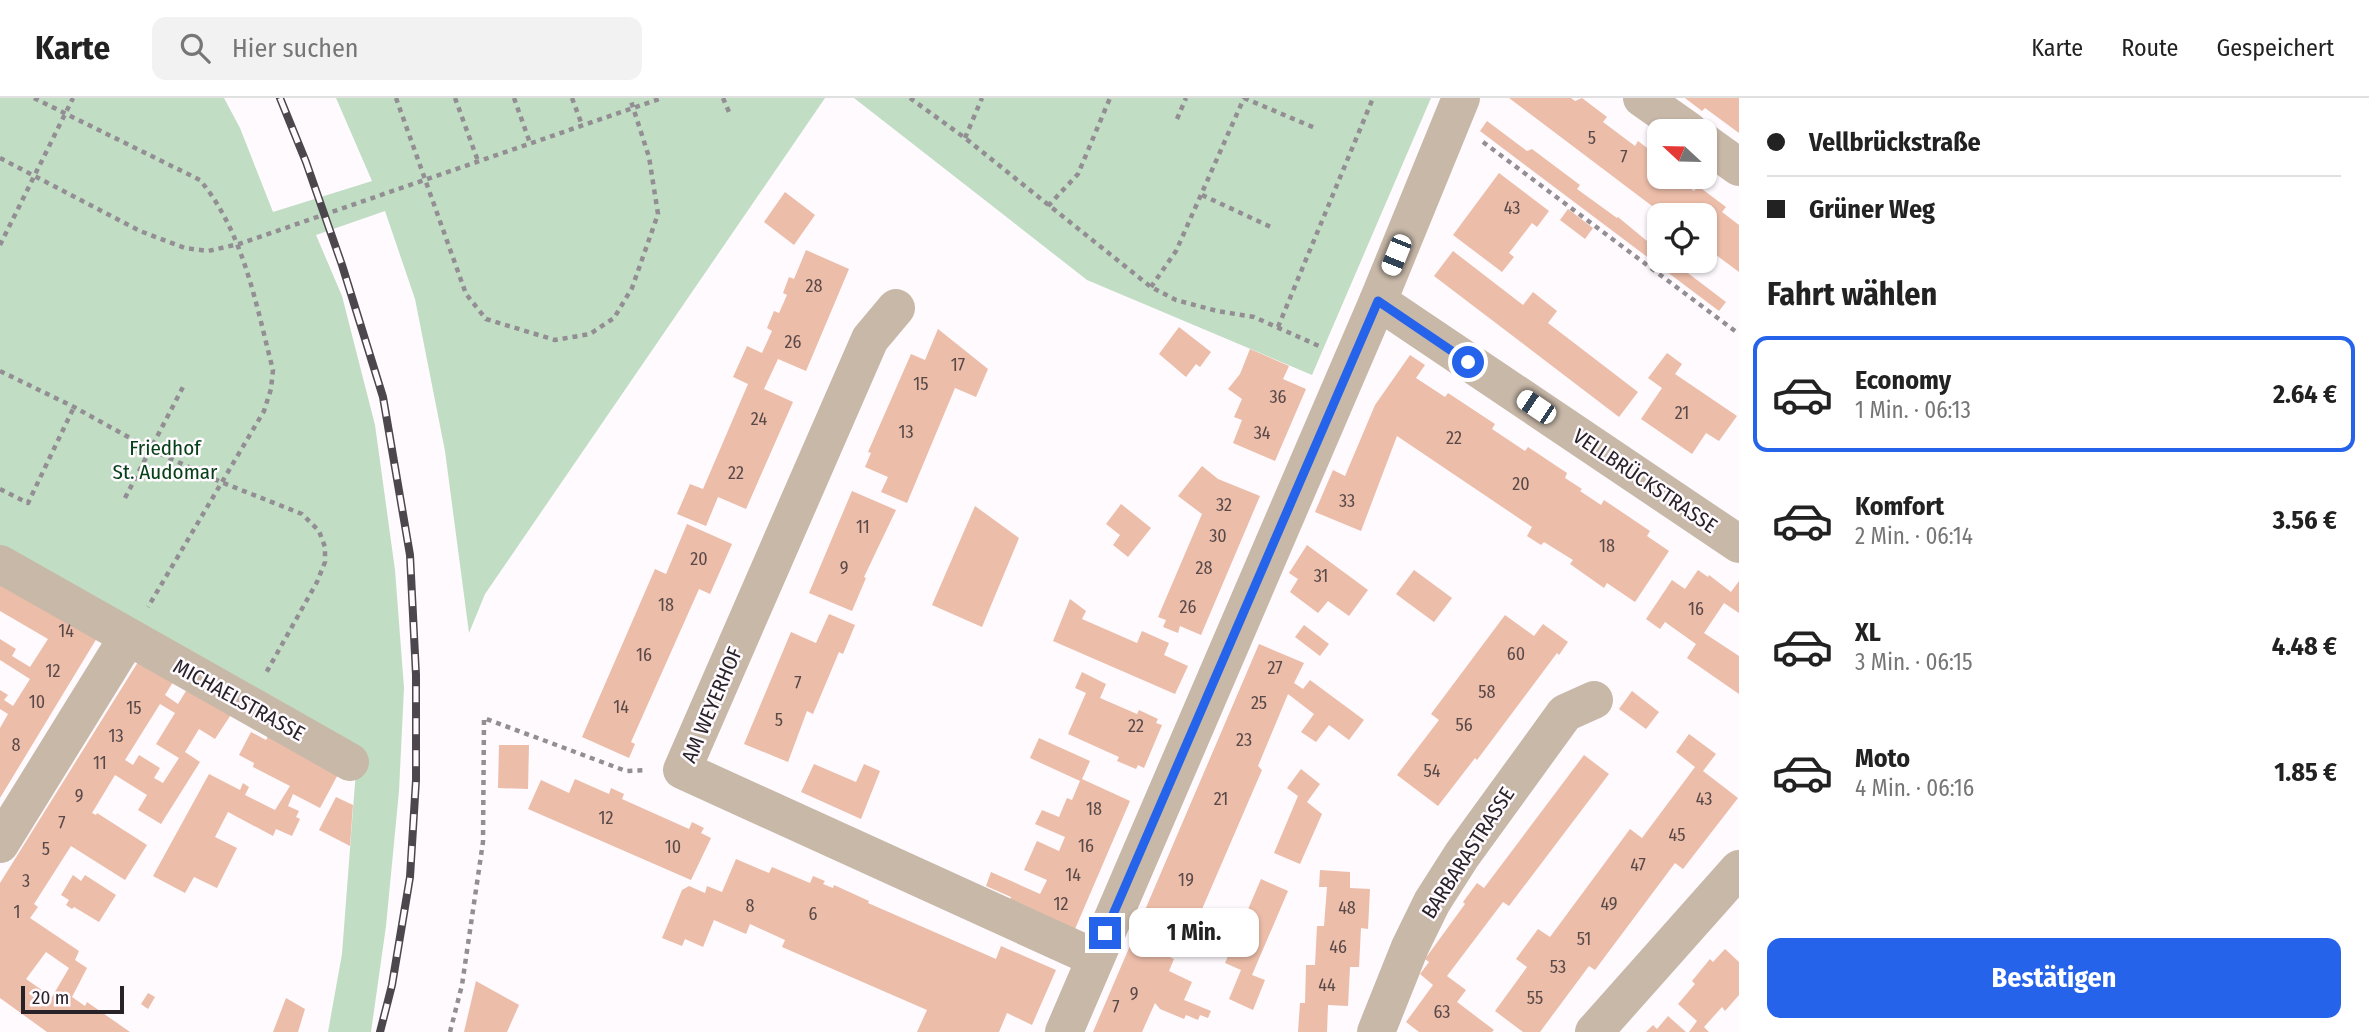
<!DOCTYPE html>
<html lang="de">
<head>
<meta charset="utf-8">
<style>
  :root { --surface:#fff; --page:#f2f2f2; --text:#222; --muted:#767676; --line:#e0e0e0; --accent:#2563eb }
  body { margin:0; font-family:"Fira Sans Condensed",sans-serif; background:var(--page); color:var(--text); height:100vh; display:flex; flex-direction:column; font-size:26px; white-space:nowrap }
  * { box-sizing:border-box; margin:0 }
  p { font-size:23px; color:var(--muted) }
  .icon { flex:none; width:38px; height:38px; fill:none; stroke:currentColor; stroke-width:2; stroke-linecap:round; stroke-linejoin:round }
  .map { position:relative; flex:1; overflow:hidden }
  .side { display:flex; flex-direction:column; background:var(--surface); width:630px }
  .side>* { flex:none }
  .guide { display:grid; align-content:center; height:154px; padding:0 28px; background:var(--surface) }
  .needle { width:46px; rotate:292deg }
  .controls { position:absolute; left:1647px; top:21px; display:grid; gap:14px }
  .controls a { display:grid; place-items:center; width:70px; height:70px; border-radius:14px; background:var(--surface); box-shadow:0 2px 5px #0004; font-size:35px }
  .scale { position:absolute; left:21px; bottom:18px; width:103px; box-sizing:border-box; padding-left:7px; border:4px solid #282229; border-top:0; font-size:19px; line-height:24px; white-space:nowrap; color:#282229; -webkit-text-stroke:5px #fefafe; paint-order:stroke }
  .end { position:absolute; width:32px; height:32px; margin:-16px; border:9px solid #2563eb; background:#fff; box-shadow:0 0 0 4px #fff }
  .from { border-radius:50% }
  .bubble { position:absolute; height:49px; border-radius:14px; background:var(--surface); box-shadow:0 2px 5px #0004; font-size:23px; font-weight:700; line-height:49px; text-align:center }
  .car { position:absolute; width:21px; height:42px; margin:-21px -10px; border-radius:9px; box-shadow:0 0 5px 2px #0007; background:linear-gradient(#fff 24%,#345 0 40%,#fff 0 76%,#345 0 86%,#fff 0) }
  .guide b { display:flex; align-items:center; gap:24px; height:66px; font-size:26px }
  .guide b+b { border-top:2px solid var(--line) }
  .guide i { width:18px; height:18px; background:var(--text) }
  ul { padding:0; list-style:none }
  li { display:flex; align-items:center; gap:21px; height:116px; margin:0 14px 10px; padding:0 14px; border:4px solid transparent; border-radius:14px }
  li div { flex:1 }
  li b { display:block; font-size:26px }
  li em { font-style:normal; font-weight:700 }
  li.on { border-color:var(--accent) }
  li>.icon { width:63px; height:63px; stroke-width:1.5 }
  h2 { padding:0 28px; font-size:32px; line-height:84px }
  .cta { display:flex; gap:14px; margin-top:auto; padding:14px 28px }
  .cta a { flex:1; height:80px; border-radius:14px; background:var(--accent); color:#fff; font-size:28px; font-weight:700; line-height:80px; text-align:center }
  header { display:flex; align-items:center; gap:42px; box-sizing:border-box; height:98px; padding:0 35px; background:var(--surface); border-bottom:2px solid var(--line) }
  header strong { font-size:33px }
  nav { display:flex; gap:38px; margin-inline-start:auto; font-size:24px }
  .search { width:490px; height:63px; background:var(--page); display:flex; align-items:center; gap:18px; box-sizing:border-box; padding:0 24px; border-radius:14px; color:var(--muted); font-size:26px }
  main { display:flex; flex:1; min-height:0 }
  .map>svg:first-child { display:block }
  .green { fill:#c1ddc4 }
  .building { fill:#ecbda9; fill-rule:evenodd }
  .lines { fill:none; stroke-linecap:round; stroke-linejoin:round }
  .path { stroke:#938e93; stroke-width:4.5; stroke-dasharray:5 5; stroke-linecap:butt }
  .minor { stroke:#c7b8a8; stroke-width:38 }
  .rail-casing { stroke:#4c474d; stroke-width:8 }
  .rail { stroke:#fefafe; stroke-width:5; stroke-dasharray:16; stroke-linecap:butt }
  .route { stroke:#2563eb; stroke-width:9 }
  .labels { text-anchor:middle; stroke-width:5; stroke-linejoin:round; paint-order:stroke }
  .number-label { font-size:18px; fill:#594949 }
  .park-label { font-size:21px; fill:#064117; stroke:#fefafe }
  .street-label { font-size:21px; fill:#282229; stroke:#fefafe }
</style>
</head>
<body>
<header>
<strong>Karte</strong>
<div class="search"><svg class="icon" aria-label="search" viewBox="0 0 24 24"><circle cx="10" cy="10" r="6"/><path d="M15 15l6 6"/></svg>Hier suchen</div>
<nav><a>Karte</a><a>Route</a><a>Gespeichert</a></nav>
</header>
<main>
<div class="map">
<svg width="1739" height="934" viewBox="0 0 1739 934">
  <rect width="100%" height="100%" fill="#fefafe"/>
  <g class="green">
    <polygon points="0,0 224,0 240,30 273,114 372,83 336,0 825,0 485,496 469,535 445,353 415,201 385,113 316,137 342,198 375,327 395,472 404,590 399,693 386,828 371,934 328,934 342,856 357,659 0,457"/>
    <polygon points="854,0 1431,0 1312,277 1087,182"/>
  </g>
  <g class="building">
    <polygon points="1509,0 1571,0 1575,3 1582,0 1607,19 1603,24 1635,48 1638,43 1659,59 1659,79 1675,79 1694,93 1698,88 1726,109 1722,114 1739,127 1739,174 1704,148 1704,117 1664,117"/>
    <polygon points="1685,0 1739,0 1739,35 1705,10 1702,13"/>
    <polygon points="1487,23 1527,53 1532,51 1580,87 1577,91 1617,120 1618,119 1659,153 1659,163 1672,163 1726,204 1719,213 1480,33"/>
    <polygon points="1499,75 1549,113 1537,129 1532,125 1509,155 1514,159 1502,174 1453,137"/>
    <polygon points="785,94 815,117 794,147 764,124"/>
    <polygon points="1568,111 1593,130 1585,141 1560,122"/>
    <polygon points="806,152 849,171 806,273 778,261 764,291 793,304 746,411 718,399 706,428 677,416 690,386 703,391 748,286 733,279 747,248 762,255 772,233 767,230 774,213 779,215 787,197 783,195 789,179 794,181"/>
    <polygon points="1453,153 1523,207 1533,194 1557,213 1548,225 1638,294 1619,319 1434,178"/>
    <polygon points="1179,229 1211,254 1200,269 1196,266 1186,279 1159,256"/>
    <polygon points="938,231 988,271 976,299 955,290 907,405 881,394 888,379 865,369 871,355 868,354 911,256 925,262"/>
    <polygon points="1250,251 1289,268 1283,281 1306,291 1275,363 1233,345 1242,322 1234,319 1242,301 1228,291 1240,276"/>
    <polygon points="1667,255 1682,266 1675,276 1737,318 1719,343 1706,335 1692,356 1641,321 1662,290 1648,280"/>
    <polygon points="1410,257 1425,267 1416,280 1445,299 1448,295 1495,326 1492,331 1525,353 1528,349 1567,375 1565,380 1582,391 1580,393 1601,407 1604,402 1650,433 1647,438 1669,453 1635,504 1607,485 1604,490 1570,466 1573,462 1544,444 1541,447 1527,438 1532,429 1397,338 1361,433 1315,414 1333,372 1345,378 1375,307"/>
    <polygon points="1202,368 1218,381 1260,398 1201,537 1180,528 1178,535 1163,529 1166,522 1158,519 1202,416 1178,398"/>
    <polygon points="852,393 896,412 864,479 866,480 852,513 809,495"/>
    <polygon points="1121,406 1151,430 1128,459 1113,447 1120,437 1106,426"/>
    <polygon points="975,408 1019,440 982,529 932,507"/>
    <polygon points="687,426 732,446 710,496 699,491 631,644 635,646 629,660 582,639 655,471 666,476"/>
    <polygon points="1307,447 1368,492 1349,518 1328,503 1318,515 1290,494 1298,481 1289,475"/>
    <polygon points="1414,472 1452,500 1434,524 1396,496"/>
    <polygon points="1698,472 1708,479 1709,477 1731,494 1739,483 1739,515 1724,505 1704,535 1739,558 1739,596 1687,560 1696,546 1665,524 1660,531 1646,521 1672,482 1685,491"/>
    <polygon points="0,477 100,535 0,700 0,630 8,616 0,611 0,592 8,597 4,602 13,608 30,581 0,562 0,541 16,551 12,558 30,569 48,541 0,513"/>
    <polygon points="1070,501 1086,513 1082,521 1137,545 1142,533 1169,545 1164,557 1188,568 1175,596 1053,543"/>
    <polygon points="829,516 855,527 843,556 839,554 813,616 807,613 788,664 744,646 791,534 816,545"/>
    <polygon points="1505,517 1534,538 1543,526 1568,544 1559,557 1557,555 1477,662 1475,660 1438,708 1397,677 1439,622 1431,616"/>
    <polygon points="1304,527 1329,546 1320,558 1295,539"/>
    <polygon points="1259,546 1304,565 1294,585 1303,591 1310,582 1364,622 1349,642 1329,627 1316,644 1301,634 1314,616 1288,596 1258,668 1262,672 1193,832 1145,812"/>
    <path d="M 143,556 L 178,576 L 165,597 L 178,606 L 186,593 L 236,609 L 215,641 L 199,631 L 185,654 L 200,664 L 161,726 L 138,712 L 147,697 L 115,677 L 92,715 L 96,717 L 97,715 L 147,747 L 125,782 L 71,748 L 34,806 L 38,809 L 30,820 L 79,853 L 75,862 L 87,870 L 72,899 L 85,908 L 87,904 L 130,934 L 47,934 L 0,900 L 0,785 ZM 160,606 L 175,615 L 156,646 L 179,660 L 163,685 L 154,680 L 160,670 L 139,657 L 133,667 L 125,662 ZM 46,854 L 69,870 L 52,899 L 26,881 Z"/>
    <polygon points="1082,574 1106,586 1100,600 1137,616 1139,612 1158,621 1156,625 1162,627 1144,670 1138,667 1136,671 1117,663 1119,659 1068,636 1086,595 1075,590"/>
    <polygon points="1632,593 1659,614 1646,631 1619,611"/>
    <polygon points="273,630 342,669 320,710 293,696 288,708 299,713 296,719 300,721 292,738 276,731 273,738 228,714 215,739 237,750 217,790 194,779 185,795 153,778 209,676 240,692 243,685 249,689 245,697 275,712 290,688 253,669 254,665 239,657 251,634 266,642"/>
    <polygon points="1689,636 1716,656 1703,673 1738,700 1683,771 1675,765 1595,872 1589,868 1540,934 1523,934 1495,913 1527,869 1516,861 1538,831 1550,839 1630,731 1642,740 1695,669 1676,654"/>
    <polygon points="1039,640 1090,663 1082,681 1130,703 1075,831 1010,802 1011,799 986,788 991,774 1040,796 1047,782 1024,772 1037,743 1059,753 1065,739 1035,726 1042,712 1059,719 1067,700 1072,702 1080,683 1030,660"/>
    <polygon points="499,647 529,647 528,691 498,690"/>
    <polygon points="1584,657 1609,676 1509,808 1503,804 1447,878 1466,892 1457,904 1494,932 1492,934 1419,934 1406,924 1433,887 1420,876 1429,864 1425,861 1465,806 1463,804 1477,785 1484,790"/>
    <polygon points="814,666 856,684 864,666 880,673 861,721 801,694"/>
    <polygon points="1301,671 1320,686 1307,704 1322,716 1300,766 1274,755 1298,698 1287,690"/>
    <polygon points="575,681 609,696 611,690 624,696 622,701 689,731 692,724 704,730 701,735 711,740 691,782 528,711 541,682 569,695"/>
    <polygon points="336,699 353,707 350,748 319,732"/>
    <polygon points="736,761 769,775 772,769 810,785 813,778 825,783 823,786 833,790 834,787 869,803 868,805 996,861 1001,848 1056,872 1032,927 1007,915 999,934 917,934 927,912 782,849 785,842 750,826 746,836 714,822 703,849 685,841 682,848 662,840 682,792 689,788 705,795 707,788 722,794"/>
    <polygon points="1320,772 1350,774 1350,790 1370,791 1368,831 1361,830 1359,869 1350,869 1348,908 1328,907 1327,934 1298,934 1300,905 1305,905 1306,867 1315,867 1317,828 1324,828 1327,789 1319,789"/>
    <polygon points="73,777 81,783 85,777 116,797 99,824 74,809 72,811 66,807 69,802 61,797"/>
    <polygon points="1261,781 1288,793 1252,877 1265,882 1253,912 1229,901 1241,872 1225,865"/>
    <polygon points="1132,843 1145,849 1148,843 1163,849 1161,855 1174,861 1169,873 1192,884 1184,902 1211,913 1208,920 1200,917 1198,922 1186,917 1184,921 1160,911 1155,905 1142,934 1093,934"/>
    <polygon points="1725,851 1739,864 1739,897 1725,913 1722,909 1704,929 1709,934 1689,934 1697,923 1678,906 1695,886 1692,883 1710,861 1713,864"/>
    <polygon points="476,883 519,907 507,934 464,934"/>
    <polygon points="148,895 155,899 148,911 141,906"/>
    <polygon points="286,900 305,911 298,934 273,934"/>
    <polygon points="1668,918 1686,934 1646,934 1653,927 1657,931"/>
  </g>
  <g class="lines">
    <g class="path">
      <path d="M 34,0 L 200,82 C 244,135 256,207 273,272 L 271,291 L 264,313 L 148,509"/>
      <polyline points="396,0 466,196 486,221 555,242 590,236 614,220 632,190 658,116 649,59 630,0"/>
      <polyline points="455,0 478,63"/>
      <polyline points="514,0 530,45"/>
      <polyline points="572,0 582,27"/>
      <polyline points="723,0 729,14"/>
      <polyline points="910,0 965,40 1151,189 1176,202 1217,213 1254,219 1319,248"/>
      <polyline points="1244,0 1315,30"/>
      <polyline points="1177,21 1186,0"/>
      <polyline points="965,40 982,0"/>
      <polyline points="1483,44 1739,236"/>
      <polyline points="0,60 140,133 185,150 208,153 239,146 662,0"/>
      <polyline points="1202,97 1273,130"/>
      <polyline points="1048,108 1078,76 1110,0"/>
      <polyline points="0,147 73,0"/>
      <polyline points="1151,189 1176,153 1244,0"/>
      <polyline points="1278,229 1373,0"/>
      <polyline points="0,273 74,309 150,351 221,384 302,416 319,433 325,449 325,464 317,484 266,575"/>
      <polyline points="0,391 28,405 74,309"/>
      <polyline points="125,400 184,287"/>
      <polyline points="450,934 462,887 483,744 484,620 626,673 647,672"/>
    </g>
    <g class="minor">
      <polyline points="1642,0 1689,33"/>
      <polyline points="1704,44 1739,69"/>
      <polyline points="1378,203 1739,446"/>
      <polyline points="896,210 870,241 682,672 1095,860"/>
      <polyline points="0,466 350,664"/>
      <polyline points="0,746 128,539"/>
      <polyline points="1064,934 1378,203 1461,0"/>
      <polyline points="1376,934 1410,849 1432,804 1462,757 1565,615 1594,602"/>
      <polyline points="1594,934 1739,771"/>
    </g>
    <defs>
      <polyline id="rail" points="280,0 306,64 342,167 383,299 410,457 416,577 416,682 410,779 392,887 380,934"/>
    </defs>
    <use href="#rail" class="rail-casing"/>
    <use href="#rail" class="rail"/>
  </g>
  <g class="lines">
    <polyline class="route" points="1105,835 1378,203 1468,264"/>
  </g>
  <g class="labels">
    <g class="number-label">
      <text x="1592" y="46">5</text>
      <text x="1624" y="65">7</text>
      <text x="1512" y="116">43</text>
      <text x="814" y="194">28</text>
      <text x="793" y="250">26</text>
      <text x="958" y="273">17</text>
      <text x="921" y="292">15</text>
      <text x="1278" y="305">36</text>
      <text x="1682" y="321">21</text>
      <text x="759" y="327">24</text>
      <text x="906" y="340">13</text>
      <text x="1262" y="341">34</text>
      <text x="1454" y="346">22</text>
      <text x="736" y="381">22</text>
      <text x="1521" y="392">20</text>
      <text x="1347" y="409">33</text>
      <text x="1224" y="413">32</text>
      <text x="863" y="435">11</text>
      <text x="1218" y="444">30</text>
      <text x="1607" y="454">18</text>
      <text x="699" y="467">20</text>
      <text x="844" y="476">9</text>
      <text x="1204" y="476">28</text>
      <text x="1321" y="484">31</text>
      <text x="666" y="513">18</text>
      <text x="1188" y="515">26</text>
      <text x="1696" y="517">16</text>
      <text x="66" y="539">14</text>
      <text x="1516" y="562">60</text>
      <text x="644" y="563">16</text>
      <text x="1275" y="576">27</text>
      <text x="53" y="579">12</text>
      <text x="798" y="591">7</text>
      <text x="1487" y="600">58</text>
      <text x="37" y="610">10</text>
      <text x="1259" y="611">25</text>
      <text x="621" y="615">14</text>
      <text x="134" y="616">15</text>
      <text x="779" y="628">5</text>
      <text x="1464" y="633">56</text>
      <text x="1136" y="634">22</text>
      <text x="116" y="644">13</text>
      <text x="1244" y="648">23</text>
      <text x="16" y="653">8</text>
      <text x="100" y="671">11</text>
      <text x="1432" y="679">54</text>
      <text x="79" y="704">9</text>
      <text x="1221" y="707">21</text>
      <text x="1704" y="707">43</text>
      <text x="1094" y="717">18</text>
      <text x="606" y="726">12</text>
      <text x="62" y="731">7</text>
      <text x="1677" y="743">45</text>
      <text x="1086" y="754">16</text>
      <text x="673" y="755">10</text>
      <text x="46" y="757">5</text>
      <text x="1638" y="773">47</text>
      <text x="1073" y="783">14</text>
      <text x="1186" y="788">19</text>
      <text x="26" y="789">3</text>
      <text x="1061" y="812">12</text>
      <text x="1609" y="812">49</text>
      <text x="750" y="814">8</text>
      <text x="1347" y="816">48</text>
      <text x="17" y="820">1</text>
      <text x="813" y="822">6</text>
      <text x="1584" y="847">51</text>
      <text x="1338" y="855">46</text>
      <text x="1558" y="875">53</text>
      <text x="1327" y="893">44</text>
      <text x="1134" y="902">9</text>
      <text x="1535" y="906">55</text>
      <text x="1116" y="915">7</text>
      <text x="1442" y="920">63</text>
    </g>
    <g class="park-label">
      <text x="165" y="357">Friedhof<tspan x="165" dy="24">St. Audomar</tspan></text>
    </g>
    <g class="street-label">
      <text transform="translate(1645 383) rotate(34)" y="7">VELLBRÜCKSTRASSE</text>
      <text transform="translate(239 602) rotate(29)" y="7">MICHAELSTRASSE</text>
      <text transform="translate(712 607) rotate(-67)" y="7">AM WEYERHOF</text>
      <text transform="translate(1468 755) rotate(-57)" y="7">BARBARASTRASSE</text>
    </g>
  </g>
</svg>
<div class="controls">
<a><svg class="needle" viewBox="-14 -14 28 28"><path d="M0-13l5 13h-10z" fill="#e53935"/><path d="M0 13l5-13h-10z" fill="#767676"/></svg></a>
<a><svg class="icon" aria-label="locate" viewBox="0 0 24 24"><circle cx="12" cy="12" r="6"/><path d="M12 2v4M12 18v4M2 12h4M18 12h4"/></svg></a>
</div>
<div class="scale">20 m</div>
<i class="end from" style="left:1468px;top:264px"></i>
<i class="end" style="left:1105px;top:835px"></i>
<div class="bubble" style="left:1129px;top:810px;width:130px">1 Min.</div>
<i class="car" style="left:1396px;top:157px;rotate:202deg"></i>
<i class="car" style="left:1536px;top:309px;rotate:304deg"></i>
</div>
<section class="side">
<div class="guide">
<b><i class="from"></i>Vellbrückstraße</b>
<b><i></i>Grüner Weg</b>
</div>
<h2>Fahrt wählen</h2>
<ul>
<li class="on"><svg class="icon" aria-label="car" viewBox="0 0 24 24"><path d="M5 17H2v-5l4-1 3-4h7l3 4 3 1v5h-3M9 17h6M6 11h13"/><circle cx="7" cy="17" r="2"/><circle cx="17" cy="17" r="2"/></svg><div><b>Economy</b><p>1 Min. · 06:13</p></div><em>2.64 €</em></li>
<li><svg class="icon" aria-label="car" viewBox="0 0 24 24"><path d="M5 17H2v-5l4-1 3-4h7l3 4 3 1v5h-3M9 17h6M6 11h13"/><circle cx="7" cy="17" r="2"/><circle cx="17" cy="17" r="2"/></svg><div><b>Komfort</b><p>2 Min. · 06:14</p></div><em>3.56 €</em></li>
<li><svg class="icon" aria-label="car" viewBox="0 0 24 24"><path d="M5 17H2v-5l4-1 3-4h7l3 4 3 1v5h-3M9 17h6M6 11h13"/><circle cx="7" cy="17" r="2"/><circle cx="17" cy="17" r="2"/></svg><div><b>XL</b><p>3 Min. · 06:15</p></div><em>4.48 €</em></li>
<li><svg class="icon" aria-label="car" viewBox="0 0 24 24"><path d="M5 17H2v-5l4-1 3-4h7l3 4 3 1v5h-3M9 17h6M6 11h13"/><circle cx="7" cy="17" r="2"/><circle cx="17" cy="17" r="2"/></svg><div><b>Moto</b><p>4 Min. · 06:16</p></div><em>1.85 €</em></li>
</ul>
<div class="cta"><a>Bestätigen</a></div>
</section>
</main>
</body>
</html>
